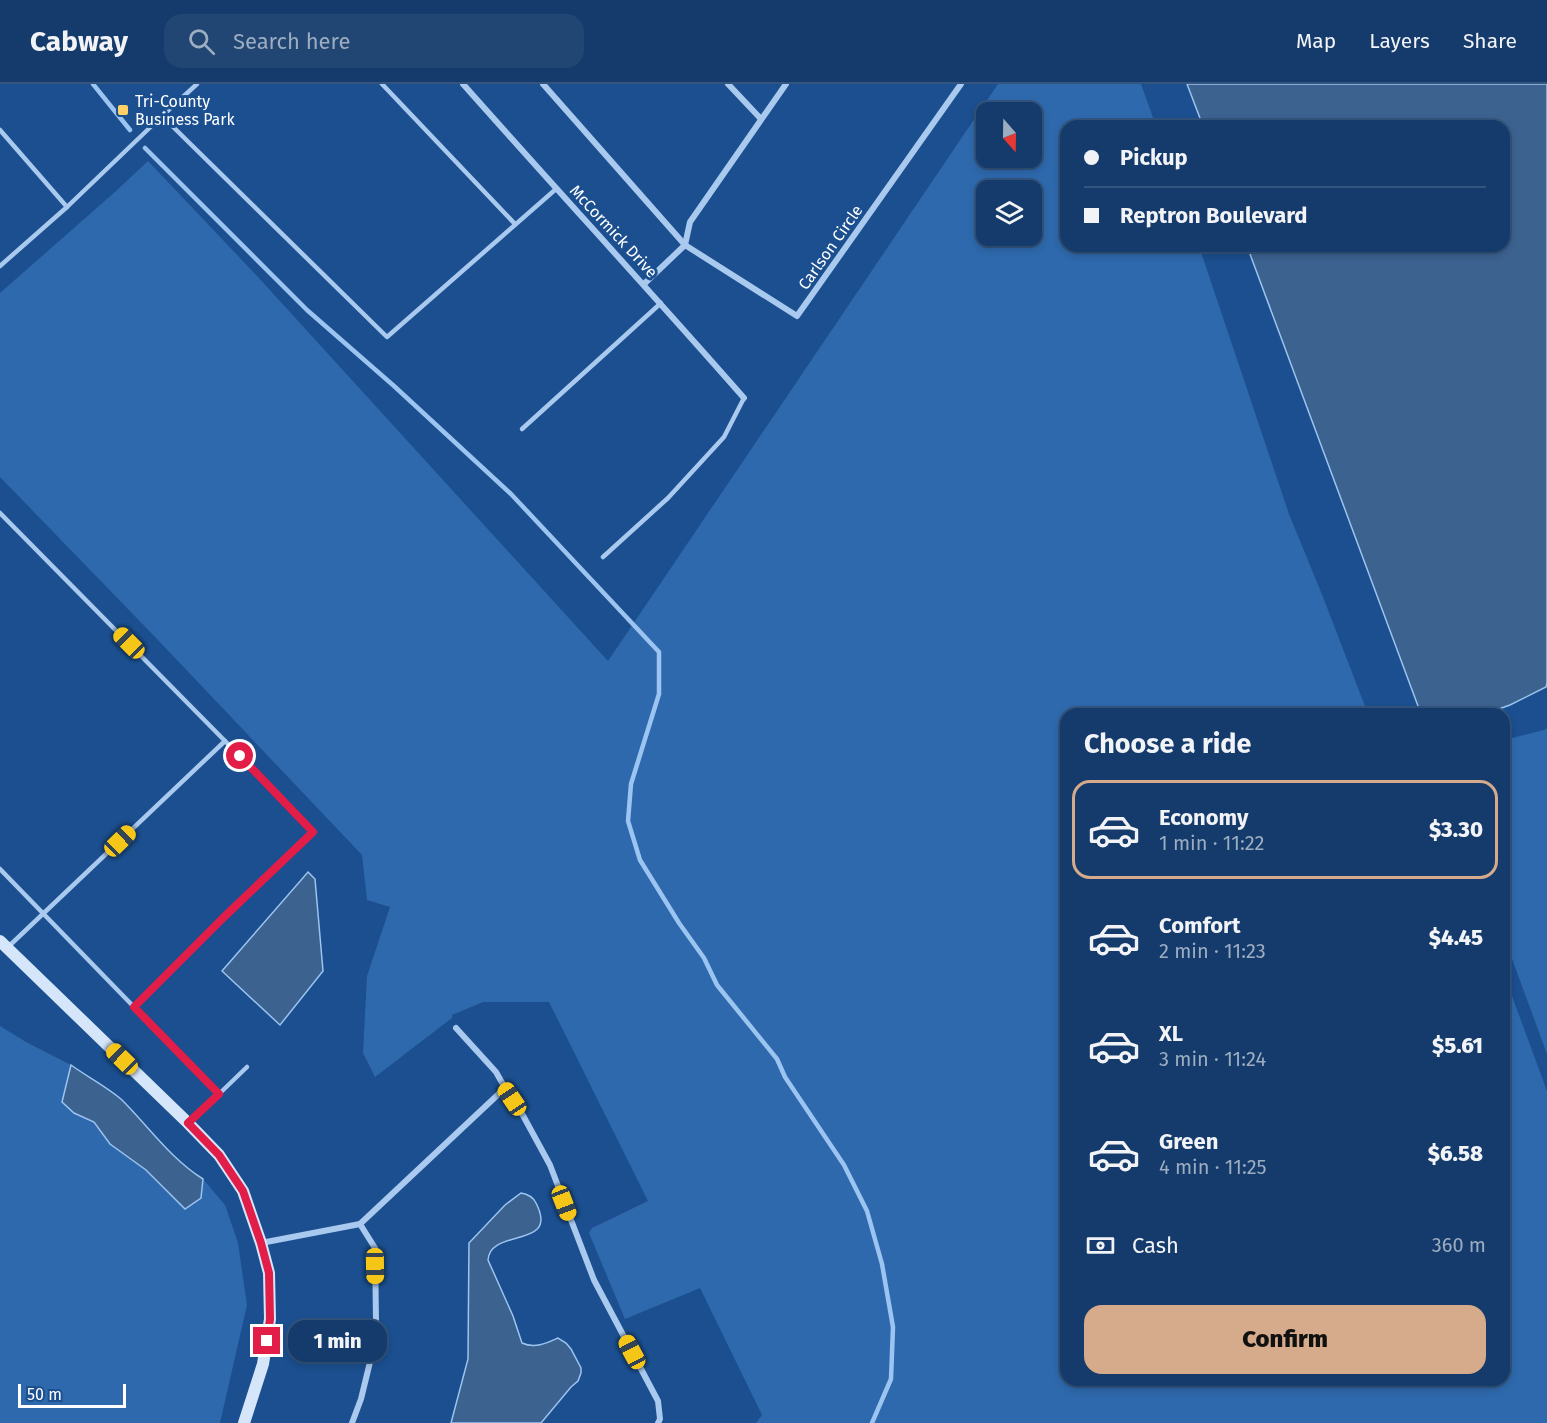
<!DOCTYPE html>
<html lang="en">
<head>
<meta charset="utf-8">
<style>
  :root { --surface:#143b6b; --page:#214673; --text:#f1f3f6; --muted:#9dadc1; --line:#33557e; --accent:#d6ab8b }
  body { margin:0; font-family:"Fira Sans",sans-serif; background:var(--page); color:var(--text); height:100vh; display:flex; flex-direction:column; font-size:22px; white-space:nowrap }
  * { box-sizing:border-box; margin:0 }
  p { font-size:20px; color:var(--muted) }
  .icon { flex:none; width:33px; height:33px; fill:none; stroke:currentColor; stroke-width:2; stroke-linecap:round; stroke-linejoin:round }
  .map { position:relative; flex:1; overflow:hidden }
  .drawer { position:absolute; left:1060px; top:624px; width:450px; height:678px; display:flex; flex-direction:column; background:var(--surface); border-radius:18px; box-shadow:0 3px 9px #0003,0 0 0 2px var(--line) }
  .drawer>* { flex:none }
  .banner { position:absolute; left:1060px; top:36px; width:450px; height:132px; border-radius:18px; box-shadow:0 3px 9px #0003,0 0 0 2px var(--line); display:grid; align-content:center; height:132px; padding:0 24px; background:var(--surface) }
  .needle { width:39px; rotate:160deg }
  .fabs { position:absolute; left:976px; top:18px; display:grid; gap:12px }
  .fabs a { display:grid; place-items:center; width:66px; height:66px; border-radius:12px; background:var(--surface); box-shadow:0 3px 9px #0003,0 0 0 2px var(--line); font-size:30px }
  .scale { position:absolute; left:18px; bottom:15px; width:108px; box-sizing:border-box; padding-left:6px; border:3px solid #fff; border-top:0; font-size:16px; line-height:21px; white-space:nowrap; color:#fff; -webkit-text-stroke:4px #1b4f8f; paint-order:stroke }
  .end { position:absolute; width:27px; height:27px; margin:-14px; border:8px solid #e11d48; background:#fff; box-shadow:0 0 0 3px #fff }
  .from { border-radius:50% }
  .bubble { position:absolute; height:42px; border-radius:18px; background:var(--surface); box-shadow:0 3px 9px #0003,0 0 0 2px var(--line); font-size:20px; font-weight:800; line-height:42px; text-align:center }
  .car { position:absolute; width:18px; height:36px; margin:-18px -9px; border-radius:8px; box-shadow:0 0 4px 2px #0007; background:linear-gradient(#f5c518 24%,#345 0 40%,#f5c518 0 76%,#345 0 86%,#f5c518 0) }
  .banner b { display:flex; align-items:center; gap:21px; height:57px; font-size:22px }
  .banner b+b { border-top:2px solid var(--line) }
  .banner i { width:15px; height:15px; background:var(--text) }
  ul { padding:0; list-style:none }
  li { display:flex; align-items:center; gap:18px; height:99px; margin:0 12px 9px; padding:0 12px; border:3px solid transparent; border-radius:18px }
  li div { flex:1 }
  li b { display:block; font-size:22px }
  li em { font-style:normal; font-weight:800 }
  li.selected { border-color:var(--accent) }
  li>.icon { width:54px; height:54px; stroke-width:1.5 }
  h2 { padding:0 24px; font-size:27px; line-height:72px }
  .pay { display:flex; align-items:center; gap:15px; height:66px; padding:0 24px; font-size:22px }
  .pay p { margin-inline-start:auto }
  .cta { display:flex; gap:12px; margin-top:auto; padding:12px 24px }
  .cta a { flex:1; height:69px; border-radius:18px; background:var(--accent); color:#111; font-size:24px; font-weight:800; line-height:69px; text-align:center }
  header { display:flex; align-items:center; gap:36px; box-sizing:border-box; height:84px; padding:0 30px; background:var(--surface); border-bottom:2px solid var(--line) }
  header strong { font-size:28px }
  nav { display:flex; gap:33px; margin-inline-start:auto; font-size:21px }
  .search { width:420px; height:54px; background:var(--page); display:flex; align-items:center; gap:15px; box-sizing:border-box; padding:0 21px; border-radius:18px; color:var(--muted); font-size:22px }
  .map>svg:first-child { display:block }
  .green { fill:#2e69ad; fill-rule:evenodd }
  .water { fill:#3c6290; stroke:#9cc4f0; stroke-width:1.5 }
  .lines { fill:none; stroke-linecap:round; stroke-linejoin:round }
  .stream { stroke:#9cc4f0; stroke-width:4.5 }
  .lane { stroke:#a9c9ee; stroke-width:4.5 }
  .street { stroke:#a9c9ee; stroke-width:6 }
  .secondary { stroke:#d6e6fa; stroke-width:12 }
  .route { stroke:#e11d48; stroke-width:8 }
  .poi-dot { fill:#ffd166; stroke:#1b4f8f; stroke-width:2 }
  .labels { text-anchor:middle; stroke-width:6; stroke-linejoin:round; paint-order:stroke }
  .poi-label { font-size:16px; fill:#fff; stroke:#1b4f8f; text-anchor:start }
  .street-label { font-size:16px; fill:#fff; stroke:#1b4f8f }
</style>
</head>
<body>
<header>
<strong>Cabway</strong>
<div class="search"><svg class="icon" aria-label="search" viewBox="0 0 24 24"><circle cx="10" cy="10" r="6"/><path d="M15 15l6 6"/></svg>Search here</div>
<nav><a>Map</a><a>Layers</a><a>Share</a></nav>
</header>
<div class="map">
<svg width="1547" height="1339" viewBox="0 0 1547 1339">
  <rect width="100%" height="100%" fill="#1b4f8f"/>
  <g class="green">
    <path d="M 998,0 L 1141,0 L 1156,42 L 1066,42 L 1066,162 L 1199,162 L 1289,430 L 1323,513 L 1368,630 L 1066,630 L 1066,1296 L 1504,1296 L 1505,893 L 1547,1007 L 1547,1339 L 756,1339 L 762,1331 L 700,1204 L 625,1235 L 589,1149 L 592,1144 L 648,1117 L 549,918 L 483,918 L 452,931 L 452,934 L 375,993 L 363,969 L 367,892 L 390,823 L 367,816 L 362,771 L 157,555 L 0,393 L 0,209 L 116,107 L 148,77 L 258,193 L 608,577 ZM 987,28 L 1032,28 L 1032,74 L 987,74 ZM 1032,106 L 1032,152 L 987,152 L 987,106 Z"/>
    <polygon points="1547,644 1547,970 1505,856 1504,656 1544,646"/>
    <polygon points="0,942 26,958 71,981 62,1018 74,1029 94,1038 110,1060 146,1086 169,1110 201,1114 203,1095 225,1121 238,1159 247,1221 220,1339 0,1339"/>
  </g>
  <g class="water">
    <polygon points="1187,0 1547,0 1547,599 1546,603 1510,621 1485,630 1421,630 1247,162 1504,162 1504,42 1203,42"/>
    <polygon points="308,788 315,795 323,887 280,941 222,887"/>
    <path d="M 71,981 C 86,992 109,1004 122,1016 C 149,1043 170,1074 203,1095 L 201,1114 L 185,1125 L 146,1086 L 110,1060 L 94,1038 L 74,1029 L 62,1018 Z"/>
    <path d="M 521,1109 C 528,1110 533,1113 536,1119 C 560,1166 490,1143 488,1176 L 513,1232 L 522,1259 C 535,1265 547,1259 558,1254 L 566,1259 L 571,1265 L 581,1284 L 581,1289 L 578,1297 L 571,1303 L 541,1339 L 451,1339 L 468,1275 L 469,1159 L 505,1121 Z"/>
  </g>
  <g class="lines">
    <g class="stream">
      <polyline points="93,0 130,46"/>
      <polyline points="145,64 307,226 394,302 511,410 659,568 659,610 631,700 628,737 640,776 679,839 704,874 717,901 777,975 785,993 844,1081 867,1127 882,1180 893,1243 891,1295 872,1339"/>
    </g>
    <g class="lane">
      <polyline points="197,0 162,32 387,253 556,105"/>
      <polyline points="382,0 515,140"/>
      <polyline points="0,46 67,123"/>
      <polyline points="0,182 67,123 162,32"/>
      <polyline points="522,345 661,219"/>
      <polyline points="0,429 225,657 313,748 222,835 134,923 0,785"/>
      <polyline points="603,473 668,414 724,353 744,314"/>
      <polyline points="7,864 225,657"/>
      <polyline points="134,923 219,1010 189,1038"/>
      <polyline points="219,1010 247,983"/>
    </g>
    <g class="street">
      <path d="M 463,0 C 556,105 651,208 744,314"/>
      <polyline points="543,0 685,161 797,232 961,0"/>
      <polyline points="728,0 761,35"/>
      <polyline points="644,200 685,161 690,138 786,0"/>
      <polyline points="456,944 496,988 505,1004 520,1026 550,1081 594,1196 658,1317 660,1335 658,1339"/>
      <polyline points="360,1140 505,1004"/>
      <polyline points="261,1159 360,1140 375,1164 376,1237 371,1274 361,1315 352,1339"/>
    </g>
    <polyline class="secondary" points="0,857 188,1039 219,1071 243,1107 261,1159 269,1189 270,1235 263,1280 244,1339"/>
  </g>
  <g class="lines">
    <polyline class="route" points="240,672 313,748 222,835 134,923 219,1010 188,1039 219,1071 243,1107 261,1159 269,1189 270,1235 267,1257"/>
  </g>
  <rect class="poi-dot" x="117" y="20" width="12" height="12" rx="3"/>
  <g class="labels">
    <g class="poi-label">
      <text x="135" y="23">Tri-County<tspan x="135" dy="18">Business Park</tspan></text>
    </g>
    <g class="street-label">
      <text transform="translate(614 147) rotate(47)" y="6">McCormick Drive</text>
      <text transform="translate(830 163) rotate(-55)" y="6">Carlson Circle</text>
    </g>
  </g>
</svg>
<div class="fabs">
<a><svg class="needle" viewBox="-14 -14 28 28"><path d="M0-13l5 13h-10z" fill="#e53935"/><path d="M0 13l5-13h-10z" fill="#9dadc1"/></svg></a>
<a><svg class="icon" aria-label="layers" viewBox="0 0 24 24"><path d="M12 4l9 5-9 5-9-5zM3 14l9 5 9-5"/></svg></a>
</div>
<div class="scale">50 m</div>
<i class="end from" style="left:240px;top:672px"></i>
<i class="end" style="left:267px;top:1257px"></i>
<div class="bubble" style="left:288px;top:1236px;width:99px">1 min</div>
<i class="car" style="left:129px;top:559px;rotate:315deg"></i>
<i class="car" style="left:120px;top:757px;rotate:46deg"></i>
<i class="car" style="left:122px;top:975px;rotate:314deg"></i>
<i class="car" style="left:512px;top:1015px;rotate:326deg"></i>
<i class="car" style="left:564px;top:1119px;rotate:159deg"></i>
<i class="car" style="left:375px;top:1182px;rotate:179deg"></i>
<i class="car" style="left:632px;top:1268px;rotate:332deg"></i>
<div class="banner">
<b><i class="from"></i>Pickup</b>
<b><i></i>Reptron Boulevard</b>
</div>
<section class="drawer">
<h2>Choose a ride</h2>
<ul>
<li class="selected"><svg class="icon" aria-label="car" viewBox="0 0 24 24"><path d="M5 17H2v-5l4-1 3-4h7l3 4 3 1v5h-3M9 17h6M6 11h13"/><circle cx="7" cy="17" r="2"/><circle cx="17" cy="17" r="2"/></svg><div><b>Economy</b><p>1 min · 11:22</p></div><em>$3.30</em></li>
<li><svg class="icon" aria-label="car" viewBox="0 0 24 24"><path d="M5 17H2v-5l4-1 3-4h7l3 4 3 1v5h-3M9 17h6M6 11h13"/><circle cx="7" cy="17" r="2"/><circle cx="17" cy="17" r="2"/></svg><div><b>Comfort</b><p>2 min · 11:23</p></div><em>$4.45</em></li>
<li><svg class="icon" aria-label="car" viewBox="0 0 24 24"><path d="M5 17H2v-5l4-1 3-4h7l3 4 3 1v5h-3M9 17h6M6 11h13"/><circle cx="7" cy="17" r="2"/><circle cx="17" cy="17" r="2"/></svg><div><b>XL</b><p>3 min · 11:24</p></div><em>$5.61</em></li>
<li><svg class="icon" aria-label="car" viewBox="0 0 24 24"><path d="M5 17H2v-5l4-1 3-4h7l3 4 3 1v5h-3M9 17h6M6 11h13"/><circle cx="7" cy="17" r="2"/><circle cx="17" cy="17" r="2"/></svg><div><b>Green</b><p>4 min · 11:25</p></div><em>$6.58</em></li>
</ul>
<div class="pay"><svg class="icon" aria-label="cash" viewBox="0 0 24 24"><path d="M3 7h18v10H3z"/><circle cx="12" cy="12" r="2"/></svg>Cash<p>360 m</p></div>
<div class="cta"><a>Confirm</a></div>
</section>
</div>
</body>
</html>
